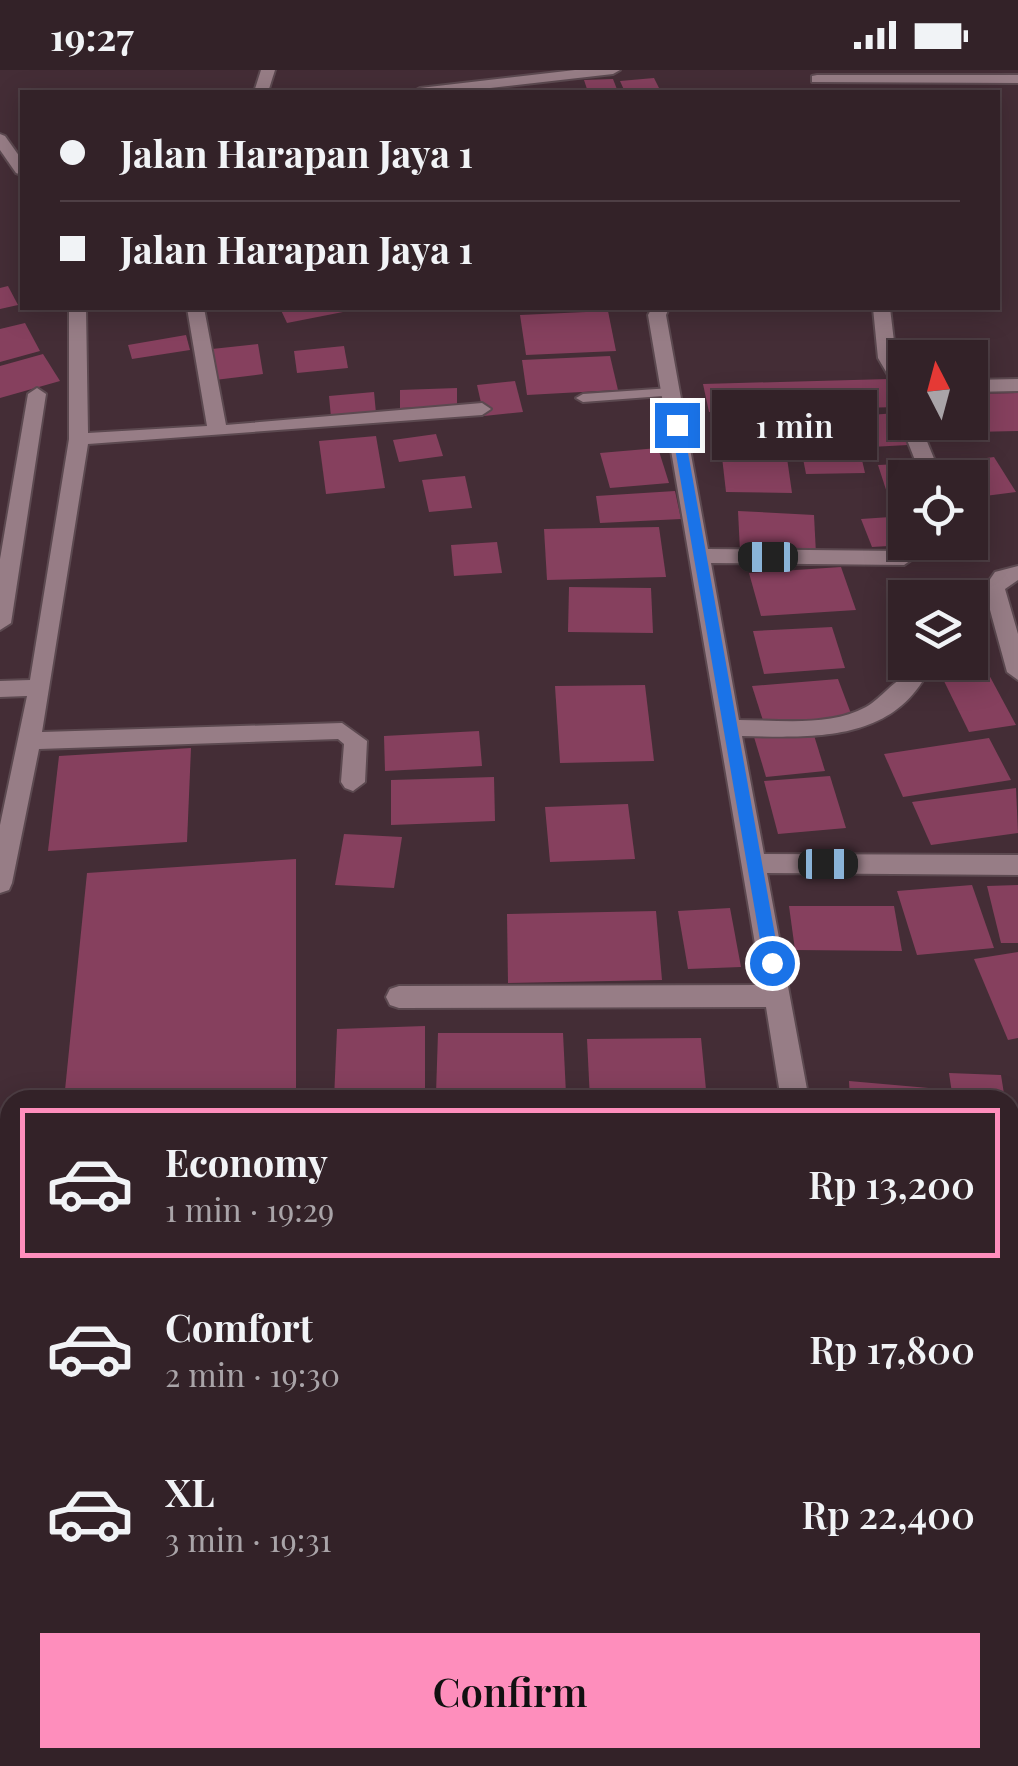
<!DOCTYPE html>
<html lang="en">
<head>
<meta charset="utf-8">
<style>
  :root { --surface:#332228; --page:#3b2a30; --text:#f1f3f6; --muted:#a9a4a8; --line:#4e3f45; --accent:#fe8ebc }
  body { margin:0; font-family:"Playfair Display",serif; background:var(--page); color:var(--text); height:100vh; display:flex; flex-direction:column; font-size:38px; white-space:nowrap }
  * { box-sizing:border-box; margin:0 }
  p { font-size:32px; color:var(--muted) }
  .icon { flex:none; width:55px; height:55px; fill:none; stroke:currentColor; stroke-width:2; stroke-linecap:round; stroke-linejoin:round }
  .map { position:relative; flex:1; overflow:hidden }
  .panel { position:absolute; left:0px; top:1020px; width:1020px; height:678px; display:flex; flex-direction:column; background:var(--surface); border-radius:30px 30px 0 0; box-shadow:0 5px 25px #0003,0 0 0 2px var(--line) }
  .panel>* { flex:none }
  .banner { position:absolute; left:20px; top:20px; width:980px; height:220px; border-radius:0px; box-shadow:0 5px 25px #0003,0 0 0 2px var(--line); display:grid; align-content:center; height:220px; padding:0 40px; background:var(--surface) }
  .needle { width:65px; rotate:354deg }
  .controls { position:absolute; left:888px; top:270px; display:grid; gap:20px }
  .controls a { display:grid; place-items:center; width:100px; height:100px; border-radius:0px; background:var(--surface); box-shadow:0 5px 25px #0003,0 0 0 2px var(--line); font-size:50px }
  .end { position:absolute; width:45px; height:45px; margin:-22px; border:12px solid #1a73e8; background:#fff; box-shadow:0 0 0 5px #fff }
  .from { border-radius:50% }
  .bubble { position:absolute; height:70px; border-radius:0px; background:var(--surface); box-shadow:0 5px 25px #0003,0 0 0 2px var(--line); font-size:32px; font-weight:600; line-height:70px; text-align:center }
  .car { position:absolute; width:30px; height:60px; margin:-30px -15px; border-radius:12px; box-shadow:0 0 8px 2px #0007; background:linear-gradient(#222 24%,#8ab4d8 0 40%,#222 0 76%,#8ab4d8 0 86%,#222 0) }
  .banner b { display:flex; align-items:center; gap:35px; height:95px; font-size:38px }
  .banner b+b { border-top:2px solid var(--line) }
  .banner i { width:25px; height:25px; background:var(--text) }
  ul { padding:18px 0 0; list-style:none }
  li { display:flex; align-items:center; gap:30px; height:150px; margin:0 20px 15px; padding:0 20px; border:5px solid transparent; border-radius:0px }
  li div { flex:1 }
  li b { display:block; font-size:38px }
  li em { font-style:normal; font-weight:600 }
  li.active { border-color:var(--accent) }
  li>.icon { width:90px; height:90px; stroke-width:1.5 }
  .primary-button { display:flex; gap:20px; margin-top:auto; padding:20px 40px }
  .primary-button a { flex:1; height:115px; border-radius:0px; background:var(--accent); color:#111; font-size:40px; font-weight:600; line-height:115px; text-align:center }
  .status { display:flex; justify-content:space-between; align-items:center; height:70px; padding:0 50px; background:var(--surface); direction:ltr }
  .status svg { height:28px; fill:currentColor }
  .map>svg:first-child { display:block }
  .building { fill:#86405e }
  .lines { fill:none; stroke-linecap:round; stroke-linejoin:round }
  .lane-casing { stroke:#5c4950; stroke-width:4 }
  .street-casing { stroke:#5c4950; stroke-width:4 }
  .secondary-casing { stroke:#5c4950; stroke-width:4 }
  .lane { fill:#977d86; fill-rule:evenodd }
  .street { fill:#977d86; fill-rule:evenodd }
  .secondary { fill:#977d86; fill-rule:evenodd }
  .route { fill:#1a73e8 }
</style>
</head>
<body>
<div class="status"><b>19:27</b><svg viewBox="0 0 49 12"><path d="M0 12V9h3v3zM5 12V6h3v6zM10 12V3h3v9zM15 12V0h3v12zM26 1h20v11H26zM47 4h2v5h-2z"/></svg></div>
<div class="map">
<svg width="1018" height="1696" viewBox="0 0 1018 1696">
  <rect width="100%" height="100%" fill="#442d36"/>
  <g class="building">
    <polygon points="654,8 661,22 625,22 620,11"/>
    <polygon points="613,9 618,22 588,22 584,10"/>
    <polygon points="8,216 18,235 0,239 0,218"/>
    <polygon points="280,238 340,238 343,242 287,253"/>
    <polygon points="608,241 616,281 526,285 520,245"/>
    <polygon points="25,253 40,281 0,292 0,259"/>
    <polygon points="186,265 190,280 132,289 128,275"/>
    <polygon points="258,274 263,304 215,310 212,279"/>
    <polygon points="344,276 348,298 297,303 294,281"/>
    <polygon points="43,284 60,311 0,328 0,296"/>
    <polygon points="610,286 618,320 527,325 522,290"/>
    <polygon points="889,309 898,337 709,342 703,314"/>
    <polygon points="515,311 523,342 484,346 477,315"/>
    <polygon points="457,318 457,336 400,338 400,320"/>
    <polygon points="374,322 376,343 331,347 329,326"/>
    <polygon points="1018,323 1018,361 972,362 970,324"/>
    <polygon points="852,342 858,364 785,365 780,343"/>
    <polygon points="896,343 908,375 871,377 858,346"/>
    <polygon points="718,350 774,351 778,377 721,377"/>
    <polygon points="436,364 443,386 399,392 393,370"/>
    <polygon points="376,366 385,418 326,424 319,371"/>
    <polygon points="859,377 865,403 806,404 801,378"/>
    <polygon points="658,378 669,413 610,418 600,383"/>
    <polygon points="722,387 787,388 792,423 726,422"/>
    <polygon points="994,387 1016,422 985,426 964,391"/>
    <polygon points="921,393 926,408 905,408 905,431 890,432 878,395"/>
    <polygon points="465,406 472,438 429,442 422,410"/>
    <polygon points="675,421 681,449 600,453 596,426"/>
    <polygon points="738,441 814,445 816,484 740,481"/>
    <polygon points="905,446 905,475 872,477 861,449"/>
    <polygon points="659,457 666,507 547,510 544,459"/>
    <polygon points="497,472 502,503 454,506 451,475"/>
    <polygon points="841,497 856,540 761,546 749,503"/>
    <polygon points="569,517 651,518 653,563 568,562"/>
    <polygon points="832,557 845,598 764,604 753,561"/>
    <polygon points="988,603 1016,655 969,662 943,609"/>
    <polygon points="838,609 853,649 765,657 752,616"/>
    <polygon points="645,615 654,691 560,693 555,616"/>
    <polygon points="479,661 482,696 385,701 384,666"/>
    <polygon points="813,662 825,701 766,707 754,667"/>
    <polygon points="989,668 1011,710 903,727 884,684"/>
    <polygon points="191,678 187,772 48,781 59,686"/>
    <polygon points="830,706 846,758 778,764 764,711"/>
    <polygon points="494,707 495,751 391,755 391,710"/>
    <polygon points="1016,718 1018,763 931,775 912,732"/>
    <polygon points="628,734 635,789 550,792 545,737"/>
    <polygon points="344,764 402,767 394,818 335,815"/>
    <polygon points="296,789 296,1030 64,1030 87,803"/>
    <polygon points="972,815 994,878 917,885 897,821"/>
    <polygon points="1018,815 1018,873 1001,873 987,816"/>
    <polygon points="789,836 894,836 902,881 795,880"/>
    <polygon points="730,838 741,897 688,899 678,841"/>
    <polygon points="656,841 662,910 508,913 507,844"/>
    <polygon points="1018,882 1018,968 1008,970 974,889"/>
    <polygon points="425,956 425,1029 334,1030 337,959"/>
    <polygon points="438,963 563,963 566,1024 436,1024"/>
    <polygon points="701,968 707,1030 590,1030 587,969"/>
    <polygon points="949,1003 1001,1005 1005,1030 953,1030"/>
    <polygon points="849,1011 940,1019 941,1030 850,1030"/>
    <polygon points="1010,1145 1018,1145 1018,1279 1010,1280"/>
    <polygon points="10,1150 10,1330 0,1331 0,1151"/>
    <polygon points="1010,1375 1018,1403 1018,1498 1010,1498"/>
  </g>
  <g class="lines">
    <defs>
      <g id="lane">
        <polygon points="671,318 678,322 676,325 583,332 576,328 583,324"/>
        <polygon points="733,1688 761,1688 762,1696 734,1696"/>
      </g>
      <g id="street">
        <polygon points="261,0 275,0 268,22 254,22"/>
        <polygon points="575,0 620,0 613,4 455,22 413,22 420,18"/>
        <polygon points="817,5 1018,5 1018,13 812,12 812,6"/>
        <polygon points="0,64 5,66 22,90 22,105 16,103 0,80"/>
        <polygon points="69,238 86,238 88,363 207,356 187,238 204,238 226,355 482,333 491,339 482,345 88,374 42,662 342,653 367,671 365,712 353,721 345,718 341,712 344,674 338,669 39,679 12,813 9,820 0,823 0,755 27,626 0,627 0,611 30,610 69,369"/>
        <path d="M 652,238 L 669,238 L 666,245 L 708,479 L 904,481 L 914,488 L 904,495 L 711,493 L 739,650 C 780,650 829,657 866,637 C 882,628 894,609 911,604 L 922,612 C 883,673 805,667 742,666 L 764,784 L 1018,785 L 1018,805 L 767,803 L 809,1030 L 781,1030 L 766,937 L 399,938 L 390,935 L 386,927 L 390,919 L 399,916 L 762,915 L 648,245 Z"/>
        <polygon points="873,238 890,238 896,288 905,303 905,324 898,322 878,288"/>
        <polygon points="1018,309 1018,321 970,322 970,310"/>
        <polygon points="37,318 46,324 11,553 0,560 0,489 28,324"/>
        <polygon points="905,347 905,352 919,352 942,408 922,408 900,352"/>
        <polygon points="1018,496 1018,510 1005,519 1018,564 1018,610 1007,602 984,518 995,502"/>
      </g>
      <g id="secondary">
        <rect x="0" y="1578" width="10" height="34"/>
        <rect x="1010" y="1601" width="8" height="34"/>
      </g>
    </defs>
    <use href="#lane" class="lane-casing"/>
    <use href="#street" class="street-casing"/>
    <use href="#secondary" class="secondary-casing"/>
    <use href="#lane" class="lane"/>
    <use href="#street" class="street"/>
    <use href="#secondary" class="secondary"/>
  </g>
  <polygon class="route" points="677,351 683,355 780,893 772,900 764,893 671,355"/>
</svg>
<div class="controls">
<a><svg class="needle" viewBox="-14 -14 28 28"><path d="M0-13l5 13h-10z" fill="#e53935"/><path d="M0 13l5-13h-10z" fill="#a9a4a8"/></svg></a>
<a><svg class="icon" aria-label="locate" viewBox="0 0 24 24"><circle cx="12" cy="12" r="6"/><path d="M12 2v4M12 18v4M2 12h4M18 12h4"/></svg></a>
<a><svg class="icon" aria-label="layers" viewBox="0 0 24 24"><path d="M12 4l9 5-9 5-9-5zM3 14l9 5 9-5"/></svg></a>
</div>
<i class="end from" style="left:772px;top:893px"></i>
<i class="end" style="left:677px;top:355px"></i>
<div class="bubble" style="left:712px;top:320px;width:165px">1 min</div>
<i class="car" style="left:768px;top:487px;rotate:270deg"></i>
<i class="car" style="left:828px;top:794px;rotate:90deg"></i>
<div class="banner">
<b><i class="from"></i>Jalan Harapan Jaya 1</b>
<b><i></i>Jalan Harapan Jaya 1</b>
</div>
<section class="panel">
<ul>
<li class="active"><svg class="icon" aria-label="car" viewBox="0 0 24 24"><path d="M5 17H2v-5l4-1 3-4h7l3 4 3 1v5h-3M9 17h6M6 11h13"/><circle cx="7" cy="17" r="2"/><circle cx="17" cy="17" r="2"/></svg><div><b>Economy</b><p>1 min · 19:29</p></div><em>Rp 13,200</em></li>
<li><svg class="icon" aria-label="car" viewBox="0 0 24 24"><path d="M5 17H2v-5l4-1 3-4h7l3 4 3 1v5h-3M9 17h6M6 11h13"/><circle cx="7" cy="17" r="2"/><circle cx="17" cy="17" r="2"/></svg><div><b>Comfort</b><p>2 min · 19:30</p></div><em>Rp 17,800</em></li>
<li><svg class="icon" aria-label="car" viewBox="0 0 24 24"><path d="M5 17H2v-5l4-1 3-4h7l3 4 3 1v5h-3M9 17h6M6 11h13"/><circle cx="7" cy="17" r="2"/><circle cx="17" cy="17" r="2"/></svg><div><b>XL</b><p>3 min · 19:31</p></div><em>Rp 22,400</em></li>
</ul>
<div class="primary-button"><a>Confirm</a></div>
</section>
</div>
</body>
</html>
